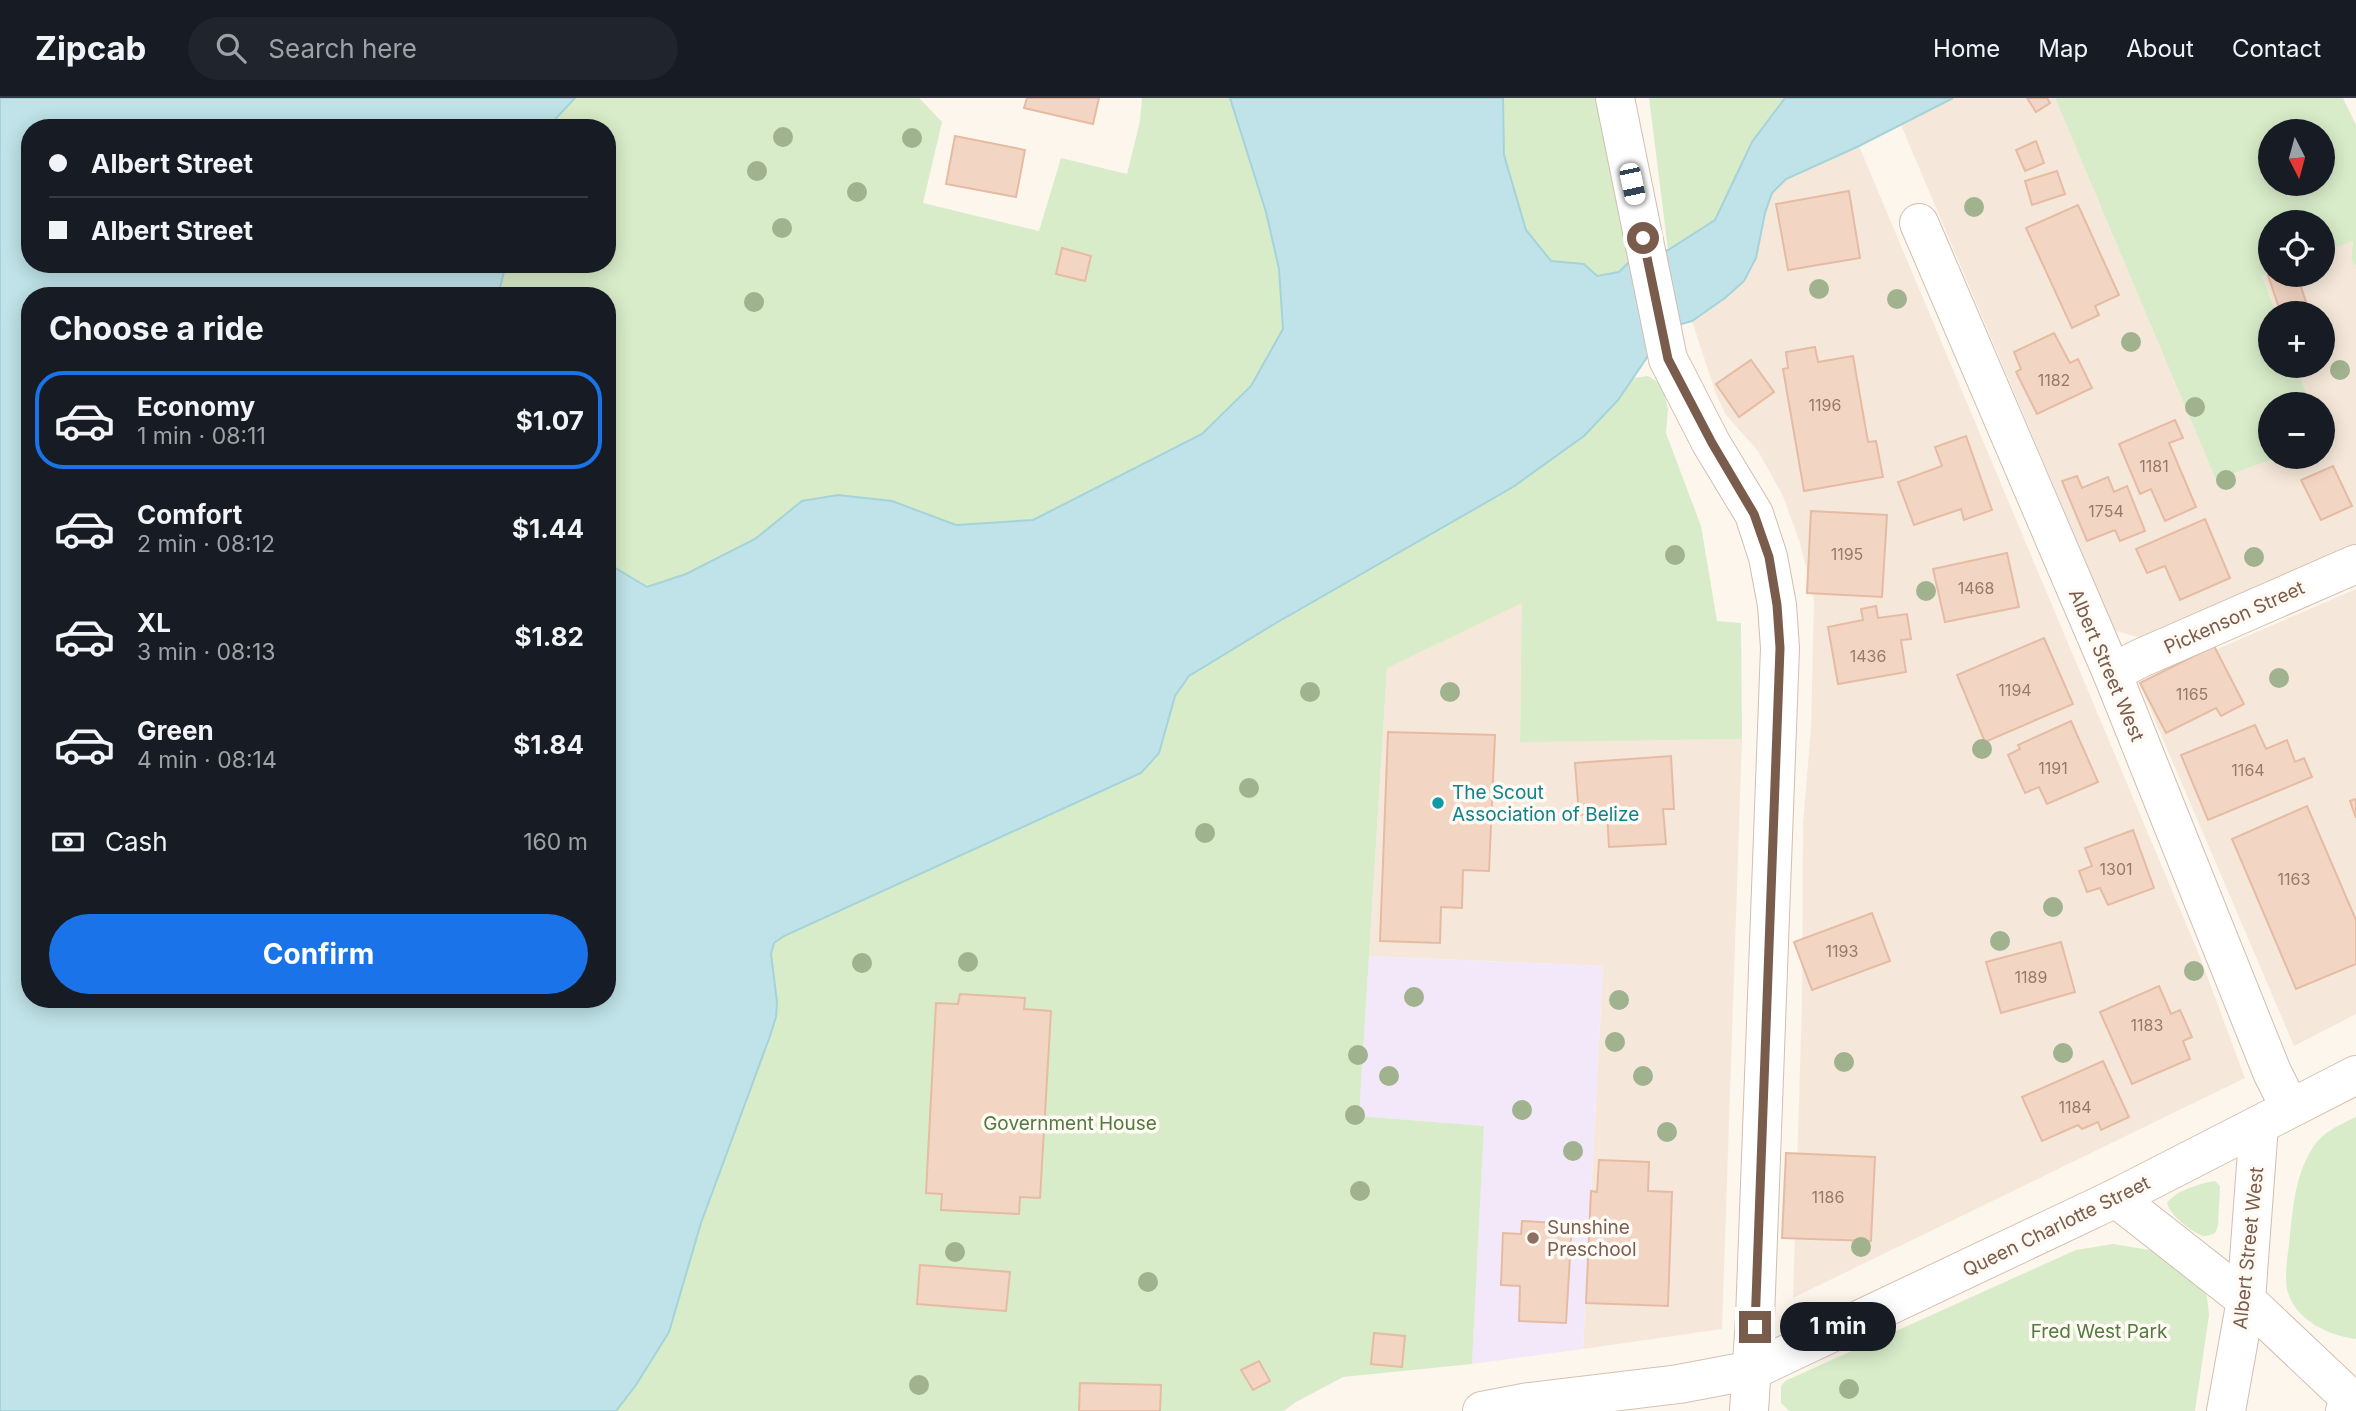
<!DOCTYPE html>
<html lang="en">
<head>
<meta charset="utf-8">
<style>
  :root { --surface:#171b24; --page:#20242c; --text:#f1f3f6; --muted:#9ea1a6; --line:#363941; --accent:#1a73e8 }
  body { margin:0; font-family:Inter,sans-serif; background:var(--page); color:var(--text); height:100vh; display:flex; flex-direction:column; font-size:26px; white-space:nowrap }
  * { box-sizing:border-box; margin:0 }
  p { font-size:23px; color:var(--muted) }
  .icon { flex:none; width:38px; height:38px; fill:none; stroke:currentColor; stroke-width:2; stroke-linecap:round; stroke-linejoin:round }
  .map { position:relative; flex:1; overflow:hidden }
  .side { position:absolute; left:21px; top:189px; width:595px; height:721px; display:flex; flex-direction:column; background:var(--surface); border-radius:28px; box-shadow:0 4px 18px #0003 }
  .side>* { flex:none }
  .top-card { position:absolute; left:21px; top:21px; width:595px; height:154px; border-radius:28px; box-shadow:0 4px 18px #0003; display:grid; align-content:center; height:154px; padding:0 28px; background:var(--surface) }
  .needle { width:46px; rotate:174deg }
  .tools { position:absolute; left:2258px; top:21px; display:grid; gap:14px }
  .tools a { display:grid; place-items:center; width:77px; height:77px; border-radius:50%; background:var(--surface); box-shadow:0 4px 18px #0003; font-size:35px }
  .end { position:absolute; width:32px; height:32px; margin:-16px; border:9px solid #7a5c4d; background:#fff; box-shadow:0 0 0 4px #fff }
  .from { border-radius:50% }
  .bubble { position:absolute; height:49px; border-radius:24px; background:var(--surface); box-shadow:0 4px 18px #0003; font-size:23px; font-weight:700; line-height:49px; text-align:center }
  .car { position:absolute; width:21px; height:42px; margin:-21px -10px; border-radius:9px; box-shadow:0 0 5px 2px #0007; background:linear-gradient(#fff 24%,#345 0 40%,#fff 0 76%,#345 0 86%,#fff 0) }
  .top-card b { display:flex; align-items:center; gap:24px; height:66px; font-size:26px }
  .top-card b+b { border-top:2px solid var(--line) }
  .top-card i { width:18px; height:18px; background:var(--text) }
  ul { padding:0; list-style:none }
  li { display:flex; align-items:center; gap:21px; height:98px; margin:0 14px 10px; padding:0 14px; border:4px solid transparent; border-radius:28px }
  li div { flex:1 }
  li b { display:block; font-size:26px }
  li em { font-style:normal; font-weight:700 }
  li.current { border-color:var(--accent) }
  li>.icon { width:63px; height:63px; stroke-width:1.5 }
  h2 { padding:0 28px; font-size:32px; line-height:84px }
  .pay { display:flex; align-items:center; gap:18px; height:77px; padding:0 28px; font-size:26px }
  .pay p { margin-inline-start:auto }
  .action { display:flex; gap:14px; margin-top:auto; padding:14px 28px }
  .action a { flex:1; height:80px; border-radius:42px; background:var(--accent); color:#fff; font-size:28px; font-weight:700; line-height:80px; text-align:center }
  header { display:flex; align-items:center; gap:42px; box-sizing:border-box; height:98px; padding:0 35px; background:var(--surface); border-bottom:2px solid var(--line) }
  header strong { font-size:33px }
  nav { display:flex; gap:38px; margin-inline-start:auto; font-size:24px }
  .search { width:490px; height:63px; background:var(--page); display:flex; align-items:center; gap:18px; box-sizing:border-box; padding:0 24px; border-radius:38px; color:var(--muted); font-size:26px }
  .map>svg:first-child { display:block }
  .residential { fill:#f5e8da }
  .education { fill:#f3e8fa }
  .green { fill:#d8ecc9; fill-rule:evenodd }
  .water { fill:#bfe3e8; stroke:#a5d3da; stroke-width:2 }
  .building { fill:#f3d5c3; stroke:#e6bba3; stroke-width:2 }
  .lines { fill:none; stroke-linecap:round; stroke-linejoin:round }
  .minor-casing { stroke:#d1beb0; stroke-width:40 }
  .secondary-casing { stroke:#d6c0b0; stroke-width:40 }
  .minor { stroke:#fff; stroke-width:38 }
  .secondary { stroke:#fff; stroke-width:38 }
  .tree { fill:#a0b28e }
  .route { stroke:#7a5c4d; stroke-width:9 }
  .culture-dot { fill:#0f9aa8; stroke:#fffaf3; stroke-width:2.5 }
  .education-dot { fill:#8d6e63; stroke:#fffaf3; stroke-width:2.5 }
  .labels { text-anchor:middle; stroke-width:7; stroke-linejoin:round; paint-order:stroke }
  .number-label { font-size:16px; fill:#987a6a }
  .street-label { font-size:19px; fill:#7a5c4d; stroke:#fffaf3 }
  .culture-label { font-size:19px; fill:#0d838f; stroke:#fffaf3; text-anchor:start }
  .park-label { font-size:19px; fill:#537a41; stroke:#fffaf3 }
  .education-label { font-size:19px; fill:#785e54; stroke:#fffaf3; text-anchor:start }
</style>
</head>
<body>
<header>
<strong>Zipcab</strong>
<div class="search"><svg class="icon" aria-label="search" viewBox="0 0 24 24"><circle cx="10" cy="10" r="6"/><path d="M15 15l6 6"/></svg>Search here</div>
<nav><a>Home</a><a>Map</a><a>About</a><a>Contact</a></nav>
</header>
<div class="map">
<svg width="2356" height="1313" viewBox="0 0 2356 1313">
  <rect width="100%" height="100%" fill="#fdf6ec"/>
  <g class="residential">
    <polygon points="1953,0 2055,0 2216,382 2278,359 2322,359 2322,306 2310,306 2296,268 2322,268 2322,215 2276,215 2262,178 2270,175 2322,177 2322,154 2353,142 2351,161 2356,168 2356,449 2142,540 2115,533 1901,27"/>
    <polygon points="1859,48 2200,859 2245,980 1793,1200 1802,905 1803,725 1811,630 1814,502 1800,445 1783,398 1758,353 1726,317 1716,296 1692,223 1725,200 1744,182 1772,95 1786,80"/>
    <polygon points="2356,491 2356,916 2294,948 2139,585"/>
    <polygon points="1523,504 1520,643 1742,641 1722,1231 1583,1251 1603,868 1369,858 1387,569"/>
  </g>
  <polygon class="education" points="1369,858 1603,868 1583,1251 1472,1266 1484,1028 1359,1018"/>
  <g class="green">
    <polygon points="575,0 919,0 942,24 923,105 1039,133 1061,60 1127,76 1140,23 1142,0 1230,0 1236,20 1392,170 1234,304 1202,336 1033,422 956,427 892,403 838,397 802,403 755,441 686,476 647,489 607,465 607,198 498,198 506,166 607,166 607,30 547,30"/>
    <polygon points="1456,0 1601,0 1631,162 1619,174 1552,203"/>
    <polygon points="1649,0 1785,0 1752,44 1715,122 1668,152"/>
    <path d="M 2055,0 L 2343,0 L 2356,27 L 2356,168 L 2351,162 L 2353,143 L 2322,154 L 2322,124 L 2270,124 L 2270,175 L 2262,178 L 2276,215 L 2270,215 L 2270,268 L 2296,268 L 2310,306 L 2270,306 L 2270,359 L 2278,359 L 2216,382 ZM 2270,33 L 2322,33 L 2322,86 L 2270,86 Z"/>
    <polygon points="1648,278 1658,284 1664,295 1668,311 1666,335 1701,428 1717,523 1741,525 1742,641 1520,644 1522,505 1387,570 1359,1018 1484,1028 1472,1266 1343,1279 1296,1304 1284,1313 616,1313 636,1287 669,1234 701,1125 777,904 771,856 774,845 783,838 1159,655 1173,605 1120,606 1624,281"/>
    <path d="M 2356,1019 L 2356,1241 C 2330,1238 2297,1223 2288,1195 C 2284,1181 2287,1162 2289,1147 C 2293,1112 2294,1075 2316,1045 C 2326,1032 2342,1026 2356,1019 Z"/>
    <path d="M 2215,1083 L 2220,1088 L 2218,1128 L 2215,1135 C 2212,1136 2208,1138 2204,1138 C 2193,1136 2169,1116 2167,1105 C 2175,1093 2201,1085 2215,1083 Z"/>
    <polygon points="2113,1146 2156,1153 2201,1186 2207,1199 2209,1217 2195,1313 1789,1313 1781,1305 1781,1288 1785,1283 2076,1152"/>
  </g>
  <polygon class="water" points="0,0 575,0 547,30 30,30 30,166 506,166 498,198 30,198 30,901 607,901 607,465 647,489 686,476 755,441 802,403 838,397 892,403 956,427 1033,422 1202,336 1251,288 1283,231 1279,171 1266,114 1230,0 1503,0 1504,57 1526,132 1551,163 1584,166 1597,178 1619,174 1631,162 1668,152 1715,122 1752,44 1785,0 1953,0 1859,48 1786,81 1772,95 1765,115 1756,160 1744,183 1725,200 1692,223 1667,230 1618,302 1584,338 1513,389 1276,525 1189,578 1175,598 1159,655 1141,675 784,838 774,845 771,856 777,904 776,919 770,938 701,1125 669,1234 636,1287 616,1313 0,1313"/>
  <g class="building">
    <polygon points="1027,0 1099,0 1093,26 1024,10"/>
    <polygon points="2027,0 2047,0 2050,5 2036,14"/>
    <polygon points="955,38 1025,52 1016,99 946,86"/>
    <polygon points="2036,43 2044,65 2025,73 2016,52"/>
    <polygon points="2057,73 2065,96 2032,107 2025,83"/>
    <polygon points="1849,93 1860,160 1788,172 1776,106"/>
    <polygon points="2078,107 2119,197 2095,208 2099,217 2072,230 2026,130"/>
    <polygon points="1062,150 1091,158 1085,183 1056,176"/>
    <polygon points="2268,177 2297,177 2306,204 2280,213"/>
    <polygon points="2054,235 2070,265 2078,261 2092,290 2037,316 2016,274 2021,271 2014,254"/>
    <polygon points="1815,249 1818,264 1853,258 1868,344 1876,343 1883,379 1804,393 1783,271 1788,270 1786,254"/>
    <polygon points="1751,262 1774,294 1739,319 1716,286"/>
    <polygon points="2175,322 2183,340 2169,345 2196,409 2165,423 2151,391 2140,396 2119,346"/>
    <polygon points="1966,338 1992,412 1964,422 1961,411 1914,427 1898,384 1942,368 1935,349"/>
    <polygon points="2333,368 2352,408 2321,422 2301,382"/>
    <polygon points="2077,378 2082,390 2108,379 2114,394 2127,388 2145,433 2120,443 2115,432 2087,443 2062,383"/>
    <polygon points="1811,413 1887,417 1882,499 1807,495"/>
    <polygon points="2205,421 2230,480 2180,502 2165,468 2147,475 2136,451"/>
    <polygon points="2007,455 2019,509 1945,524 1933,471"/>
    <polygon points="1876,508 1878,520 1907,516 1911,541 1901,542 1906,574 1838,586 1828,529 1863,522 1861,511"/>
    <polygon points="2044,540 2073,606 1985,644 1957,577"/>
    <polygon points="2214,548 2244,606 2221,618 2216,610 2166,635 2140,585"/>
    <polygon points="2071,623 2098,684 2047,706 2039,689 2025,695 2008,657 2020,651 2018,647"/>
    <polygon points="2255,627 2266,651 2287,642 2295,664 2304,660 2312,679 2208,722 2181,657"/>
    <polygon points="1388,634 1495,637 1489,773 1463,772 1462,810 1441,809 1440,845 1380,843"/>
    <polygon points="1671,658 1674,711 1663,711 1666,746 1609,749 1607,715 1579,717 1575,665"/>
    <polygon points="2356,701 2356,720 2350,703"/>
    <polygon points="2307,708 2356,822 2356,866 2296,891 2232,741"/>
    <polygon points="2133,732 2154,790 2108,807 2100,790 2087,794 2079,773 2092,768 2085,750"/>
    <polygon points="1872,815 1890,863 1812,892 1794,844"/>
    <polygon points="2061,844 2075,894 2001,915 1986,864"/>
    <polygon points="2159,888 2171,916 2180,912 2192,939 2183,943 2190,961 2132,986 2100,914"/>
    <polygon points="960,896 1025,900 1024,911 1051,913 1040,1100 1020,1099 1019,1116 941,1112 942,1096 926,1095 936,905 958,906"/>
    <polygon points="2103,963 2129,1019 2101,1032 2098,1024 2082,1031 2078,1027 2042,1043 2022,999"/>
    <polygon points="1786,1055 1875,1059 1871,1143 1782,1140"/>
    <polygon points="1599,1062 1649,1064 1648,1093 1672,1094 1668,1208 1586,1205 1591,1093 1597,1094"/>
    <polygon points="1522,1123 1572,1126 1566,1225 1519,1223 1520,1188 1501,1187 1503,1135 1521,1136"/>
    <polygon points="920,1167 1010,1174 1006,1213 917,1206"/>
    <polygon points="1374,1235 1405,1238 1402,1269 1371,1266"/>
    <polygon points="1259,1263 1270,1283 1253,1292 1241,1272"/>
    <polygon points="1080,1285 1161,1287 1160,1313 1079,1313"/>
  </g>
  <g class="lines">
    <defs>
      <g id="minor">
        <polyline points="1615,0 1668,261 1711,345 1754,416 1768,459 1777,507 1780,550 1755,1220 1749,1313"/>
        <polyline points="1919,125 2112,575 2272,974 2290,1010"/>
        <polyline points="2112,575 2141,560 2356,466"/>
        <polyline points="2116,1100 2246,1202 2356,1306"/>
        <polyline points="2226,1313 2246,1202 2259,1027"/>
      </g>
      <g id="secondary">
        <polyline points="1482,1313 1529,1304 1679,1286 1753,1272 2116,1100 2356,977"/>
        <polyline points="2345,1313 2356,1300"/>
      </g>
    </defs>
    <use href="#minor" class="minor-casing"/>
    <use href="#secondary" class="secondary-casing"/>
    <use href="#minor" class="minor"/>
    <use href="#secondary" class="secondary"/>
  </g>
  <g class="tree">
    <circle cx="783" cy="39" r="10"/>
    <circle cx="912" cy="40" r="10"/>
    <circle cx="757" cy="73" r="10"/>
    <circle cx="857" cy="94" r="10"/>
    <circle cx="1974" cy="109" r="10"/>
    <circle cx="782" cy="130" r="10"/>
    <circle cx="1819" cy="191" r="10"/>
    <circle cx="1897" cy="201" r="10"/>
    <circle cx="754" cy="204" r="10"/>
    <circle cx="2131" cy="244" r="10"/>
    <circle cx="2340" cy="272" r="10"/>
    <circle cx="2195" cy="309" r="10"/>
    <circle cx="2226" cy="382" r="10"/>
    <circle cx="1675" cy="457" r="10"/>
    <circle cx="2254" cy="459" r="10"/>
    <circle cx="1926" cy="493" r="10"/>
    <circle cx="2279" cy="580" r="10"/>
    <circle cx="1310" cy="594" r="10"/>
    <circle cx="1450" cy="594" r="10"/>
    <circle cx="1982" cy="651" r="10"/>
    <circle cx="1249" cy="690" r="10"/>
    <circle cx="1205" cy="735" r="10"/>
    <circle cx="2053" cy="809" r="10"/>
    <circle cx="2000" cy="843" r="10"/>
    <circle cx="968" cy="864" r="10"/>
    <circle cx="862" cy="865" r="10"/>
    <circle cx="2194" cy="873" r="10"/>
    <circle cx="1414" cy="899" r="10"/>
    <circle cx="1619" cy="902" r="10"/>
    <circle cx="1615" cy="944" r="10"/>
    <circle cx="2063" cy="955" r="10"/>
    <circle cx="1358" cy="957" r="10"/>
    <circle cx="1844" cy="964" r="10"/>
    <circle cx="1389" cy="978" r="10"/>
    <circle cx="1643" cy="978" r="10"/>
    <circle cx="1522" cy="1012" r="10"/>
    <circle cx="1355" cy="1017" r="10"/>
    <circle cx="1667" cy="1034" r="10"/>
    <circle cx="1573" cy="1053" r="10"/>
    <circle cx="1360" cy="1093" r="10"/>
    <circle cx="1861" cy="1149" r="10"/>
    <circle cx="955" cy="1154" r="10"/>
    <circle cx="1148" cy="1184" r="10"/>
    <circle cx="919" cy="1287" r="10"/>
    <circle cx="1849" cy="1291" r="10"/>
  </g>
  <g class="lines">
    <polyline class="route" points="1643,140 1668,261 1712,345 1754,416 1769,459 1777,507 1780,550 1755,1229"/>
  </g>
  <circle class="culture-dot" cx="1438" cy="705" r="7"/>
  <circle class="education-dot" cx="1533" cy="1140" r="7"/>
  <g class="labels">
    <g class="number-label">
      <text x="2054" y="288">1182</text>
      <text x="1825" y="313">1196</text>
      <text x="2154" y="374">1181</text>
      <text x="2106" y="419">1754</text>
      <text x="1847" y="462">1195</text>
      <text x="1976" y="496">1468</text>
      <text x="1868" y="564">1436</text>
      <text x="2015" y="598">1194</text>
      <text x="2192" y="602">1165</text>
      <text x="2053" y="676">1191</text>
      <text x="2248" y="678">1164</text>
      <text x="2116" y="777">1301</text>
      <text x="2294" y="787">1163</text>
      <text x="1842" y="859">1193</text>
      <text x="2031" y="885">1189</text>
      <text x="2147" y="933">1183</text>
      <text x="2075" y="1015">1184</text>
      <text x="1828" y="1105">1186</text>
    </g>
    <g class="street-label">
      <text transform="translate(2234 519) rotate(-24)" y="7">Pickenson Street</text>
      <text transform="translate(2107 567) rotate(67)" y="7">Albert Street West</text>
      <text transform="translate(2056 1128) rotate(-26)" y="7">Queen Charlotte Street</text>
      <text transform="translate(2248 1150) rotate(-84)" y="7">Albert Street West</text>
    </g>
    <g class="culture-label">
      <text x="1452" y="701">The Scout<tspan x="1452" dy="22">Association of Belize</tspan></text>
    </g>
    <g class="park-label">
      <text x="1070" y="1032">Government House</text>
      <text x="2099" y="1240">Fred West Park</text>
    </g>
    <g class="education-label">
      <text x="1547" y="1136">Sunshine<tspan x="1547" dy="22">Preschool</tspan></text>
    </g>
  </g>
</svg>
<div class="tools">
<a><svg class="needle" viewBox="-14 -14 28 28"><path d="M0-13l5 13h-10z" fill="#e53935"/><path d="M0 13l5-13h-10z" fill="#9ea1a6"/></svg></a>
<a><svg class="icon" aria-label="locate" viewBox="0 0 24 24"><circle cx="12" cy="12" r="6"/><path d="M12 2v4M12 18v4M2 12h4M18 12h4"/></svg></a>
<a>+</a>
<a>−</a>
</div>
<i class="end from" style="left:1643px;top:140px"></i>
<i class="end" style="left:1755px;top:1229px"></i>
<div class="bubble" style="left:1780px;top:1204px;width:116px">1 min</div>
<i class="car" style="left:1632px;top:86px;rotate:168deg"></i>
<div class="top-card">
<b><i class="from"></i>Albert Street</b>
<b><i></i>Albert Street</b>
</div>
<section class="side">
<h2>Choose a ride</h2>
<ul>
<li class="current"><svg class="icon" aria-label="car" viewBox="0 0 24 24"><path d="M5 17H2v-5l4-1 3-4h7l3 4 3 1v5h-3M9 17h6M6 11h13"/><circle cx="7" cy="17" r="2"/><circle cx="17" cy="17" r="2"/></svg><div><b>Economy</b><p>1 min · 08:11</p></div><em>$1.07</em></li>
<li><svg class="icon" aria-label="car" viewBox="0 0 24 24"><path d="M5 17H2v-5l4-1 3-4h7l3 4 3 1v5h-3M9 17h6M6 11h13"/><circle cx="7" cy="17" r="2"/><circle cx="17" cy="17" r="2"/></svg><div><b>Comfort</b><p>2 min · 08:12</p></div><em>$1.44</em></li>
<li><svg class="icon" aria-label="car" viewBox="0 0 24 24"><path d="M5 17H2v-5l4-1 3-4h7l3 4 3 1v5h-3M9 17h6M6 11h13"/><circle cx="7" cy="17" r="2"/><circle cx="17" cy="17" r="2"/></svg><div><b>XL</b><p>3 min · 08:13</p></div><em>$1.82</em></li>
<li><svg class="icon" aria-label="car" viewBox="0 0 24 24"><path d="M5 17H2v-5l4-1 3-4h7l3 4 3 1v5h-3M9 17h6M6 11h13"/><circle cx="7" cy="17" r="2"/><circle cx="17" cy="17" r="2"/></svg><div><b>Green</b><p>4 min · 08:14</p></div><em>$1.84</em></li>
</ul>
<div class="pay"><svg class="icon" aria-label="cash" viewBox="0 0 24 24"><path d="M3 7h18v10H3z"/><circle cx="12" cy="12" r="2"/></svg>Cash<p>160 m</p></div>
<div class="action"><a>Confirm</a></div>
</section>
</div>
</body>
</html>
